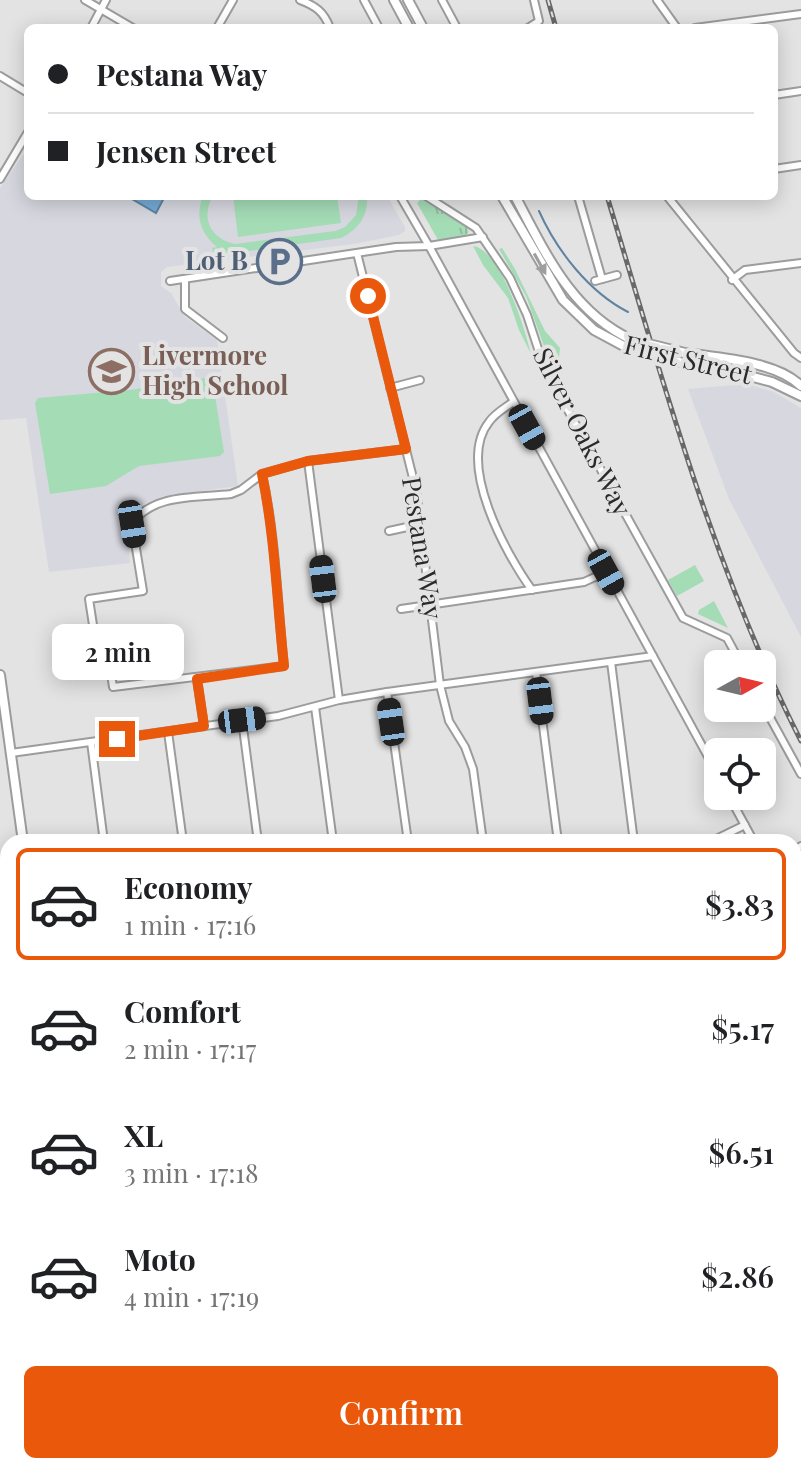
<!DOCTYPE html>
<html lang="en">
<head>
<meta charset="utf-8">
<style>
  :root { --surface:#fff; --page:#f2f2f2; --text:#202124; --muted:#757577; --line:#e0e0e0; --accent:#ea580c }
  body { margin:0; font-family:"Playfair Display",serif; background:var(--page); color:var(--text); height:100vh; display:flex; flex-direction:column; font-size:30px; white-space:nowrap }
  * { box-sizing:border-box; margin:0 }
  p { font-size:26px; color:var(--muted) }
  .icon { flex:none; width:44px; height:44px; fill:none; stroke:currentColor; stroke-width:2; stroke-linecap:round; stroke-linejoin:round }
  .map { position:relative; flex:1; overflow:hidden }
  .drawer { position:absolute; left:0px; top:834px; width:802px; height:640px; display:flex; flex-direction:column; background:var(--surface); border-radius:24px 24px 0 0; box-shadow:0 4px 20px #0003 }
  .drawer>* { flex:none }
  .hud { position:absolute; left:24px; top:24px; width:754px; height:176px; border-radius:12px; box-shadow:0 4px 20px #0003; display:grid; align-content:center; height:176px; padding:0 24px; background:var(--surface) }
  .needle { width:52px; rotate:82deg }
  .buttons { position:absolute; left:704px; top:650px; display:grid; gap:16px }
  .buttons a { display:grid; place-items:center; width:72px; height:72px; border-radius:12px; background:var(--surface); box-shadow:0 4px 20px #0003; font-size:40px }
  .end { position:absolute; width:36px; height:36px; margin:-18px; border:10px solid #ea580c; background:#fff; box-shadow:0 0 0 4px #fff }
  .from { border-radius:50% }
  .bubble { position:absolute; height:56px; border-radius:12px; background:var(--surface); box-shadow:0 4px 20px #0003; font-size:26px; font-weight:600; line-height:56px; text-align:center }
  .car { position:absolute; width:24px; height:48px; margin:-24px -12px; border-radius:10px; box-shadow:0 0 6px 2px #0007; background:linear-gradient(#222 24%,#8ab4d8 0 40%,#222 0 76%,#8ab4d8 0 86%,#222 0) }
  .hud b { display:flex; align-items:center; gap:28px; height:76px; font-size:30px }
  .hud b+b { border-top:2px solid var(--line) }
  .hud i { width:20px; height:20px; background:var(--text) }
  ul { padding:14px 0 0; list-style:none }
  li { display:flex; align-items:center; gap:24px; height:112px; margin:0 16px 12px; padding:0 8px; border:4px solid transparent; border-radius:12px }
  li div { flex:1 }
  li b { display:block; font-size:30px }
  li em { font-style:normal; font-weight:600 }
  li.active { border-color:var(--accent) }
  li>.icon { width:72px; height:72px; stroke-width:1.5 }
  .action { display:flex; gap:16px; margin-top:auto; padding:16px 24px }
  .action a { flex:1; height:92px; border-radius:12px; background:var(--accent); color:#fff; font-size:32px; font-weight:600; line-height:92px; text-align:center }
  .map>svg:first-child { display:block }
  .built { fill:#d7d7e0 }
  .grass { fill:#a4dcb6 }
  .cemetery { fill:url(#cemetery-stones) }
  .park { fill:url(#park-tufts) }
  .water { fill:#76abd5; stroke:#5f84a2; stroke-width:2 }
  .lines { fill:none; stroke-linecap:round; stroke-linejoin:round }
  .stream { stroke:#5f84a2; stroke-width:2 }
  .minor-casing { stroke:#9c9c9d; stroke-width:10 }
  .major-casing { stroke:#9c9c9d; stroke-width:12 }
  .minor { stroke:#fff; stroke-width:6 }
  .major { stroke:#fff; stroke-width:8 }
  .rail-casing { stroke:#686868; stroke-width:5 }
  .rail { stroke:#e3e3e4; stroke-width:2; stroke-dasharray:6; stroke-linecap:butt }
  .major-bridge-casing { stroke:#9c9c9d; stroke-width:12; stroke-linecap:butt }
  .major-bridge { stroke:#fff; stroke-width:8 }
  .oneway { fill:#9f9f9f }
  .route { stroke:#ea580c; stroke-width:10 }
  .labels { text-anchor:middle; stroke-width:8; stroke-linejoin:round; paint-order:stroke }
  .service-label { font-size:26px; font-weight:bold; fill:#4e5e75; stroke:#e3e3e4; text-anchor:end }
  .education-label { font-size:26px; font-weight:bold; fill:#785e54; stroke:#e3e3e4; text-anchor:start }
  .street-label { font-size:26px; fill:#2a2a2a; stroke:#e3e3e4 }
</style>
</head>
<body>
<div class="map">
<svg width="801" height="1474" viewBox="0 0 801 1474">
  <defs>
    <pattern id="cemetery-stones" width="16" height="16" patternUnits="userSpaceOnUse" patternTransform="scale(2)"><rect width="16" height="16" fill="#a4dcb6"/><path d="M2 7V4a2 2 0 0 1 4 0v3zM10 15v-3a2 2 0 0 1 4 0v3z" fill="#8dbd9d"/></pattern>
    <pattern id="park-tufts" width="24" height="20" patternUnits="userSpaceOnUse" patternTransform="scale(2)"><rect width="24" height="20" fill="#a4dcb6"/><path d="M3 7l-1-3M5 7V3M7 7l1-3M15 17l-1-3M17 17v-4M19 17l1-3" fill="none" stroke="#8dbd9d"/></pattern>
  </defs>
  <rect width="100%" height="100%" fill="#e3e3e4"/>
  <g class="built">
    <polygon points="28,148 28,196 387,196 405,227 405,231 399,235 354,244 167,267 161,272 161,286 171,293 185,317 217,340 238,486 164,496 138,506 130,518 127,529 130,563 49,572 26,418 0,420 0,188"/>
    <polygon points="746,384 774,392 801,408 801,637 729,499 688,389"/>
    <polygon points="8,1077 8,1199 0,1200 0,1078"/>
  </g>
  <g class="grass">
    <path d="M 203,196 L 213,196 C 200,218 211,239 235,244 L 335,231 L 345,227 L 356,215 L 359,196 L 367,196 C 368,216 359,229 341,238 L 214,256 L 212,248 L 217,247 C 200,233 195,216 203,196 Z"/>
    <polygon points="233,196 337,196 341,223 238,237"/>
    <path d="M 473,246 C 501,250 525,329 531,354 L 519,330 L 508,298 L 483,265 Z"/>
    <polygon points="502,248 515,269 545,331 560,348 559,358 550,363 526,296 499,249"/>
    <polygon points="212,377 224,452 220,456 139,466 106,486 50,494 35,403 38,398 130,390"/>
    <polygon points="695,565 704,581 677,596 668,580"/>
    <polygon points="714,601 728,628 698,614 699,610"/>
  </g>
  <polygon class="cemetery" points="8,883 8,1077 0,1078 0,884"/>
  <polygon class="park" points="421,199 465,224 469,232 466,236 438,240 417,203"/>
  <polygon class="water" points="127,196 165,196 156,213"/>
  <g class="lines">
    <path class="stream" d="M 539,211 C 557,251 589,292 628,312"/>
    <defs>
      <g id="minor">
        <polyline points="85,0 133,28"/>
        <path d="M 300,0 C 316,6 324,12 330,28"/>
        <polyline points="364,0 379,28"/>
        <polyline points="442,0 457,28"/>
        <polyline points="657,0 677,28"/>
        <polyline points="91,28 106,0"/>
        <polyline points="217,28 233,0"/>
        <polyline points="528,28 539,21 534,0"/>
        <polyline points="695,28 801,14"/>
        <polyline points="0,76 28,93"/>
        <polyline points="774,95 801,91"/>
        <polyline points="774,169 801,165"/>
        <polyline points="0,179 28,132"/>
        <polyline points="400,196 429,246 718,775"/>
        <polyline points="426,196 476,228 510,278 527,315 544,367 683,618 727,638 741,664"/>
        <polyline points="578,196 602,279"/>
        <polyline points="667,196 794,353 801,358"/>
        <polyline points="357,253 416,490 440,685 449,721 465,747 473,769 483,842"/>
        <polyline points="185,279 185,309 223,338"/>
        <polyline points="732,280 745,270 801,263"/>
        <polyline points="170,281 396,247 429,246 483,237"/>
        <polyline points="595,281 617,275"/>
        <polyline points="390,388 420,380"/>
        <path d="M 513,402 C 505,408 495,413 489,422 C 456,464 506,554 532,590"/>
        <polyline points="308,461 339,700"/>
        <polyline points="389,531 421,524"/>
        <polyline points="401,609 584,582 606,572"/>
        <path d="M 93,625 L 89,599 L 143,591 L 132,524 C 152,493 198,498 231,494 L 241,490 L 262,474"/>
        <path d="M 109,661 L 113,687 L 284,666 C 277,602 276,537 262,474 L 308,461 L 406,449"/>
        <polyline points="611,662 634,842"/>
        <polyline points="536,672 558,842"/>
        <polyline points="197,679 204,726"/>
        <polyline points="387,692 408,842"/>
        <polyline points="762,703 801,774"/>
        <polyline points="315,707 333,842"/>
        <polyline points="242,720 258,842"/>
        <polyline points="168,732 183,842"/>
        <polyline points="91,742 104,842"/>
        <polyline points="11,753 278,716 339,700 387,692 653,656"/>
        <polyline points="729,796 754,842"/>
        <polyline points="710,842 745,825"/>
        <polyline points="794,850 801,846"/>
        <polyline points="794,915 801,928"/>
        <polyline points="801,1014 798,1017 801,1047"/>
        <polyline points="794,1209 801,1208"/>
        <polyline points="794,1284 801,1284"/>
        <polyline points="0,1309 8,1307"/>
        <polyline points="794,1389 801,1388"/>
        <polyline points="0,1417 8,1416"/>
        <polyline points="794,1463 801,1462"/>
        <polyline points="172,1466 173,1474"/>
        <polyline points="235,1466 244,1474"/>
        <polyline points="462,1466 463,1474"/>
        <polyline points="715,1466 733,1471 773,1466"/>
        <polyline points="278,1474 286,1466"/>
        <polyline points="382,1474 385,1466"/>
        <polyline points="608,1474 612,1466"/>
        <polyline points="690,1474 694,1466"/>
      </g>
      <g id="major">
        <polyline points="394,0 409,28"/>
        <polyline points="408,0 423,28"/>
        <polyline points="502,196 563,300 594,330 633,351"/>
        <path d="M 515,196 C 545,252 571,312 632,340"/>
        <path d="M 685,353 C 719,358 776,361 801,386"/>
        <polyline points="687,364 738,373 772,382 801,396"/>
        <polyline points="0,675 23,842"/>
        <polyline points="108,1466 109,1474"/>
      </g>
    </defs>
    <use href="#minor" class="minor-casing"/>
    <use href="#major" class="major-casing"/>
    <use href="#minor" class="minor"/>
    <use href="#major" class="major"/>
    <defs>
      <g id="rail">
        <polyline points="548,0 556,28"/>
        <path d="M 607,196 C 663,381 713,568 801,741"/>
      </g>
    </defs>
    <use href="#rail" class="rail-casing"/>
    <use href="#rail" class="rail"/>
    <defs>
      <g id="major-bridge">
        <polyline points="632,340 685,353"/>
        <polyline points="633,351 687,364"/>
      </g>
    </defs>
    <use href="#major-bridge" class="major-bridge-casing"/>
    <use href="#major-bridge" class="major-bridge"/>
  </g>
  <defs><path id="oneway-solid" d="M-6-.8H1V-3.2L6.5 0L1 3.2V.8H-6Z" transform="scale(2)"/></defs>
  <use class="oneway" href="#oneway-solid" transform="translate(540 264) rotate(61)"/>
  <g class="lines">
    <path class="route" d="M 117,739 L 204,726 L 197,679 L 284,666 C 277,602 275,537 262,474 L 308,461 L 406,449 L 368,296"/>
  </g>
  <defs>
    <symbol id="parking-ring" viewBox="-11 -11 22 22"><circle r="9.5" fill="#e3e3e4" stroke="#5c6f8a" stroke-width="1.5"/><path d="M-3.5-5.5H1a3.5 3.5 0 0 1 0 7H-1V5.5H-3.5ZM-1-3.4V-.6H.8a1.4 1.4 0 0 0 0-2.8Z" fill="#5c6f8a"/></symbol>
    <symbol id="school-ring" viewBox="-11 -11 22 22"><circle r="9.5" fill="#e3e3e4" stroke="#8d6e63" stroke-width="1.5"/><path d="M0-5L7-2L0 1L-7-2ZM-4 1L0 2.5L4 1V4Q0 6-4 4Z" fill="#8d6e63"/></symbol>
  </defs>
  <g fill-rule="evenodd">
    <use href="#parking-ring" x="254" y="236" width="51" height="51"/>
    <use href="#school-ring" x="86" y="346" width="51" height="51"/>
  </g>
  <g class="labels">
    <g class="service-label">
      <text x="248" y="270">Lot B</text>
    </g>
    <g class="education-label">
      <text x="142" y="365">Livermore<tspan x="142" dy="30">High School</tspan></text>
    </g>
    <g class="street-label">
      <text transform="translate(688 360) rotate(14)" y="9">First Street</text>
      <text transform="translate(582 432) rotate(63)" y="9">Silver Oaks Way</text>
      <text transform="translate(422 548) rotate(81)" y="9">Pestana Way</text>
    </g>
  </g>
</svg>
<div class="buttons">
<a><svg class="needle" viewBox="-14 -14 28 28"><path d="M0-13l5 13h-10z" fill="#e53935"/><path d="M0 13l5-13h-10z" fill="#757577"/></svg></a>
<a><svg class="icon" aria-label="locate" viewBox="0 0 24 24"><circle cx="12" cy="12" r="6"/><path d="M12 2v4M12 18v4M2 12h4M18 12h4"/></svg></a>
</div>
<i class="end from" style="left:368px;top:296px"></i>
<i class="end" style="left:117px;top:739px"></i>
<div class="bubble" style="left:52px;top:624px;width:132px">2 min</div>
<i class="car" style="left:527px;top:427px;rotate:151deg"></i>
<i class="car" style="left:132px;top:524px;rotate:171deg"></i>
<i class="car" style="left:606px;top:572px;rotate:151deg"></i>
<i class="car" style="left:323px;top:579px;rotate:353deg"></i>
<i class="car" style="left:540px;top:701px;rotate:173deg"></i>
<i class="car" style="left:242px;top:720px;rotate:83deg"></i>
<i class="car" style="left:391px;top:722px;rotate:352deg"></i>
<div class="hud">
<b><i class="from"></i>Pestana Way</b>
<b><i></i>Jensen Street</b>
</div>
<section class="drawer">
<ul>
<li class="active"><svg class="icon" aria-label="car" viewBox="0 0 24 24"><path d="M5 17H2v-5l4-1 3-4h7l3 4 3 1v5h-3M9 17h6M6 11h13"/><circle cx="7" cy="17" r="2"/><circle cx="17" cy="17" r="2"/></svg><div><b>Economy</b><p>1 min · 17:16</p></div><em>$3.83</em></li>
<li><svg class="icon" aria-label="car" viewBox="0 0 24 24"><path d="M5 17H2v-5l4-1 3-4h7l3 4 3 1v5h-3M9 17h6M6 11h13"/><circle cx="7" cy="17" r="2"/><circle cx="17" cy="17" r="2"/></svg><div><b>Comfort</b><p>2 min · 17:17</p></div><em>$5.17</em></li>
<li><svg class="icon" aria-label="car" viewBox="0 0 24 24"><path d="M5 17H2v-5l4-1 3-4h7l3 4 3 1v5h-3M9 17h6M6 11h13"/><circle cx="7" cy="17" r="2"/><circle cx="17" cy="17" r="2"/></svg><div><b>XL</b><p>3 min · 17:18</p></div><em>$6.51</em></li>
<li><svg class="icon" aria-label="car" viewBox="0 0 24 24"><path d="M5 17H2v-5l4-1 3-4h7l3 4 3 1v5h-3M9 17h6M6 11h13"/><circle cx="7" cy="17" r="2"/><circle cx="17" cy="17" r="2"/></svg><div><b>Moto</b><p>4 min · 17:19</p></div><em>$2.86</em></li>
</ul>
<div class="action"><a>Confirm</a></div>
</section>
</div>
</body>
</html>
